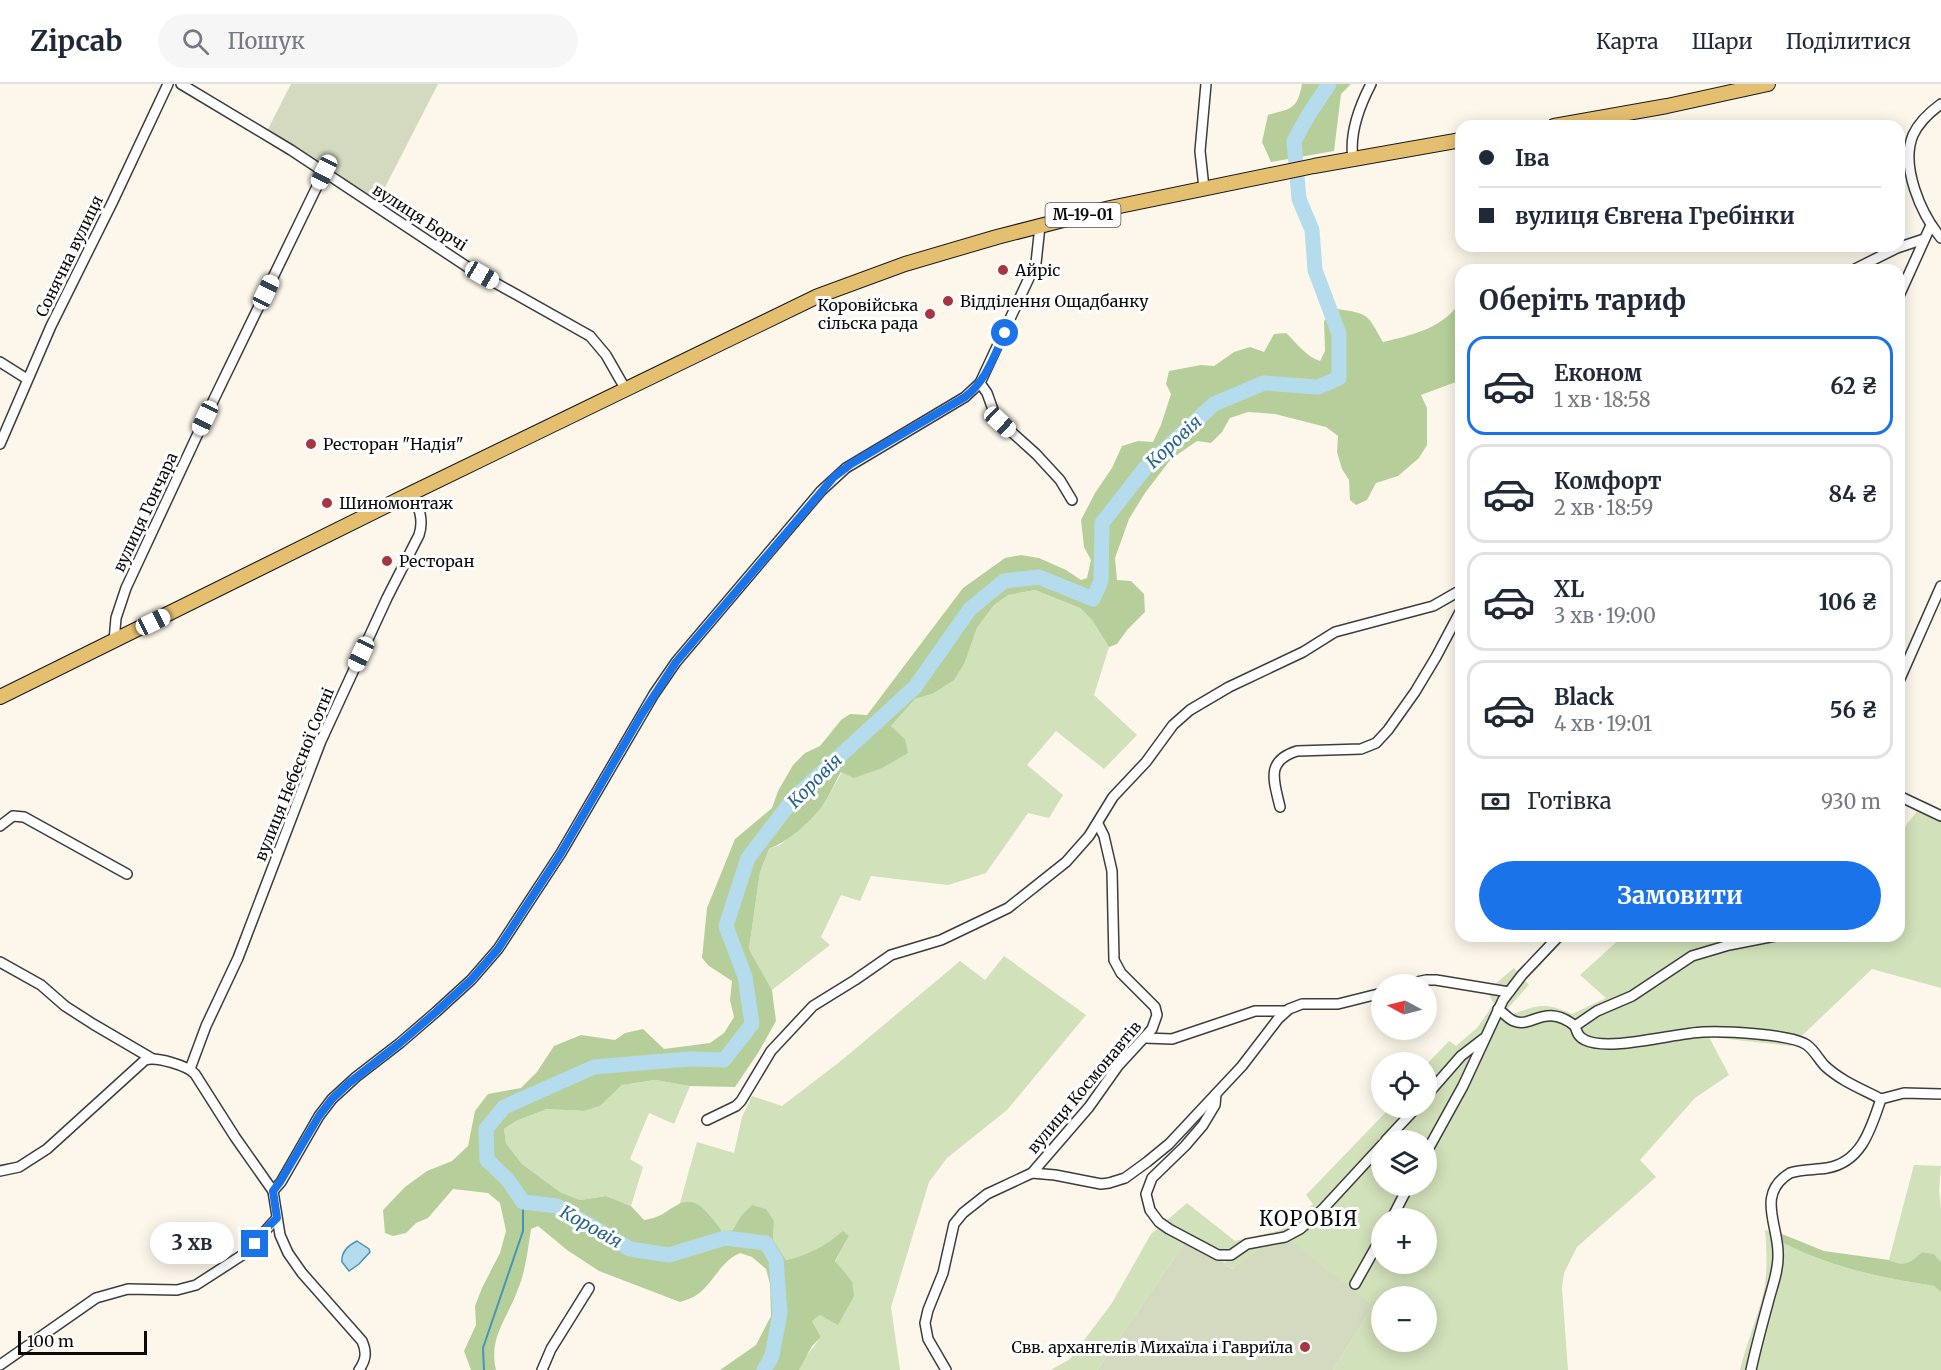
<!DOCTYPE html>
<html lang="uk">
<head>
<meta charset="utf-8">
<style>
  :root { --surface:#fff; --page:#f6f6f7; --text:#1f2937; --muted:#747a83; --line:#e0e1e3; --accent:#1a73e8 }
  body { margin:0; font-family:Merriweather,serif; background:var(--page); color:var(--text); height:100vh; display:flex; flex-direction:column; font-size:22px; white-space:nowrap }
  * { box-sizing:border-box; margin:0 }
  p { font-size:20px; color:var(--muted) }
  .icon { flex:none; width:33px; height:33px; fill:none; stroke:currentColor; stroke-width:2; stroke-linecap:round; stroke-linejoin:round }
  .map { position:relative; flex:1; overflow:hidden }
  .details { position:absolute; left:1455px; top:180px; width:450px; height:678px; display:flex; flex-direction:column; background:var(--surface); border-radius:18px; box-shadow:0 3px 15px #0003 }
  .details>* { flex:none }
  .guide { position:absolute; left:1455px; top:36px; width:450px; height:132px; border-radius:18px; box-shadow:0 3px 15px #0003; display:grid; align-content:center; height:132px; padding:0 24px; background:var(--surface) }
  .needle { width:39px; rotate:277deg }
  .tools { position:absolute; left:1371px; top:890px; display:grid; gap:12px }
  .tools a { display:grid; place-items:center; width:66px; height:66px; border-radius:50%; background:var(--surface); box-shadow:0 3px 15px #0003; font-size:30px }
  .scale { position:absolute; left:18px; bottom:15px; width:129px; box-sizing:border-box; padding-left:6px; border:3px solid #0a0a0a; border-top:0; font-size:16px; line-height:21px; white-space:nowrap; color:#0a0a0a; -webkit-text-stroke:4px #fff; paint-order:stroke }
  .end { position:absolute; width:27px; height:27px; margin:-14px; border:8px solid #1a73e8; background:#fff; box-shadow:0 0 0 3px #fff }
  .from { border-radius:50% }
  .bubble { position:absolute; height:42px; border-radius:21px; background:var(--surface); box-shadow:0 3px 15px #0003; font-size:20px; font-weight:700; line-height:42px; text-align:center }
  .car { position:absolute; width:18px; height:36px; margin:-18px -9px; border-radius:8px; box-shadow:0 0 4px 2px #0007; background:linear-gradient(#fff 24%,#345 0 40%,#fff 0 76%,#345 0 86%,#fff 0) }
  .guide b { display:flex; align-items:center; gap:21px; height:57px; font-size:22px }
  .guide b+b { border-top:2px solid var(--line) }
  .guide i { width:15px; height:15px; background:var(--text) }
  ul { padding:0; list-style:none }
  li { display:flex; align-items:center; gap:18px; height:99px; margin:0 12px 9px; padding:0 12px; border:3px solid var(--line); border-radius:18px }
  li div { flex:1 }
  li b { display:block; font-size:22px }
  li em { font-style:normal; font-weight:700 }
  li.on { border-color:var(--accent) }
  li>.icon { width:54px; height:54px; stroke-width:1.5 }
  h2 { padding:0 24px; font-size:27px; line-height:72px }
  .pay { display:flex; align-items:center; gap:15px; height:66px; padding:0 24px; font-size:22px }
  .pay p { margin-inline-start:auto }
  .primary-button { display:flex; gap:12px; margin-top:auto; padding:12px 24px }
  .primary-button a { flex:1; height:69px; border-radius:36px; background:var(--accent); color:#fff; font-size:24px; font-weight:700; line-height:69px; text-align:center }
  header { display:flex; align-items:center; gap:36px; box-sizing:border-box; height:84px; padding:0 30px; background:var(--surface); border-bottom:2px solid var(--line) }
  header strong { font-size:28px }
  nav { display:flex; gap:33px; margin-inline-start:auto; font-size:21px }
  .search { width:420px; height:54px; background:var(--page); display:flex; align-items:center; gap:15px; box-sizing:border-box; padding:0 21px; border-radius:33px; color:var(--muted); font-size:22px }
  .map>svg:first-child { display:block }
  .green { fill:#d1e1b9; fill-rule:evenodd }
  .forest { fill:#b6cf9a }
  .cemetery { fill:#d3dabf }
  .water { fill:#b5dcec; stroke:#4695b9; stroke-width:1.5 }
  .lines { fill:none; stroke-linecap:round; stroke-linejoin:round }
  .stream { stroke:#4695b9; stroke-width:2 }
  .river { stroke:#b5dcec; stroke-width:15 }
  .minor-casing { stroke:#3d3d3d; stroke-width:12 }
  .primary-casing { stroke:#1b1b1b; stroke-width:16 }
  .minor { stroke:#fff; stroke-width:9 }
  .primary { stroke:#e5bf70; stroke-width:14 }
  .route { stroke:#1a73e8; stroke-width:8 }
  .poi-dot { fill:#a53644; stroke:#fff; stroke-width:2 }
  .labels { text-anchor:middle; stroke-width:6; stroke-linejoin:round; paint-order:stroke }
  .shield { fill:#fff; stroke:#545454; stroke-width:1.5 }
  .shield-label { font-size:15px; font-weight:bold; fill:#0a0a0a }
  .street-label { font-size:16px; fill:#0a0a0a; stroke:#fff }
  .poi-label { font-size:16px; fill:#0a0a0a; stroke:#fff; text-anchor:start }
  .water-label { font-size:18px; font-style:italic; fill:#266589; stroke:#fff }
  .quarter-label { font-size:20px; letter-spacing:1.5px; fill:#0a0a0a; stroke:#fff }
</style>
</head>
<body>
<header>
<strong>Zipcab</strong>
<div class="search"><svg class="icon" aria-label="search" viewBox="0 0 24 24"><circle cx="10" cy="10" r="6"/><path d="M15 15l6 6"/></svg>Пошук</div>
<nav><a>Карта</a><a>Шари</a><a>Поділитися</a></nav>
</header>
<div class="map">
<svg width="1941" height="1286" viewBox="0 0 1941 1286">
  <rect width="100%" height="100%" fill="#fcf7ea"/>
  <g class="green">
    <polygon points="1035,506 1080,524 1092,536 1109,563 1094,611 1137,651 1104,685 1056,647 1027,681 1063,711 1049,734 1028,729 986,789 948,801 871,792 860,817 841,811 821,853 830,861 772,906 749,865 760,788 769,765 780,761 803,742 824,720 842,688 905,655 891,642 915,615 932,610 965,578 977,544 994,521 1007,511"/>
    <path d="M 1925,717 L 1941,725 L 1941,904 L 1872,885 L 1791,962 L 1709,953 L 1729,991 L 1695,1014 L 1640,1076 L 1656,1093 L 1577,1163 L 1564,1189 L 1562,1204 L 1568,1286 L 1333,1286 L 1373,1222 L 1260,1164 L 1234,1185 L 1225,1181 L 1226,1178 L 1186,1157 L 1097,1286 L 1051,1286 L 1070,1275 L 1112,1219 L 1151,1150 L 1187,1119 L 1235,1157 L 1281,1146 L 1313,1120 L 1306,1111 L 1388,1026 L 1395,1031 L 1403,1023 L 1426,1023 L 1427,999 L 1431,994 L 1427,989 L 1427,980 L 1449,957 L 1456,962 L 1477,944 L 1494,920 L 1487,907 L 1514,884 L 1529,901 L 1508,924 L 1512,930 C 1540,921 1544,918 1572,930 L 1606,914 L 1580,891 L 1623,852 L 1899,852 L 1899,750 ZM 1382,1056 L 1426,1056 L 1426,1101 L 1382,1101 ZM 1382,1134 L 1426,1134 L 1426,1179 L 1382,1179 ZM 1382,1212 L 1426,1212 L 1426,1257 L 1382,1257 Z"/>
    <path d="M 1004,872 L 1086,931 L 1007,1026 L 947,1074 L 929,1098 L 891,1223 L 900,1286 L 799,1286 L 802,1278 L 821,1253 L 812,1237 L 820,1231 L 852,1197 L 835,1178 L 849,1152 L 843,1148 C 825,1162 809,1171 786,1176 L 773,1155 L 774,1137 L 741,1132 L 734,1146 L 722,1147 C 708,1128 705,1120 680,1119 L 697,1058 L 734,1069 L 742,1033 L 752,1012 L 782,1022 L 842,976 L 960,877 L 985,896 Z"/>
    <polygon points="655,996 690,1002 674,1040 649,1029 630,1075 643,1083 631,1122 606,1112 580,1116 560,1108 522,1080 506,1059 504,1045 516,1037 547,1025 584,1027 600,1022 622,1001"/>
    <path d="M 1914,1081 L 1941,1082 L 1939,1107 L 1941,1124 L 1941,1178 L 1934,1170 L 1922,1168 C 1910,1179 1905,1183 1889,1176 Z"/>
    <path d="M 1765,1146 L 1782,1150 L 1783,1159 C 1833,1184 1879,1193 1934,1202 L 1941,1208 L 1941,1286 L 1740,1286 C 1746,1262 1755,1239 1762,1215 C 1768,1193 1767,1169 1765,1146 Z"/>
  </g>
  <g class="forest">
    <path d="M 1302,0 L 1351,0 L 1341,10 L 1334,67 L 1271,78 L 1262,58 L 1268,31 C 1292,24 1297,26 1302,0 Z"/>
    <path d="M 1461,216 L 1461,296 L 1421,311 L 1427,324 L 1427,361 L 1419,374 L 1398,392 L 1376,399 L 1367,416 L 1356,421 L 1350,416 L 1349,396 L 1342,385 L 1337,368 L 1338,352 L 1326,343 L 1275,330 L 1248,328 L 1230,334 L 1222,348 L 1211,359 L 1197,357 L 1171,375 L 1145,409 L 1129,435 L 1115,474 L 1117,496 L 1131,497 L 1144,510 L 1145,528 L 1127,546 L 1117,560 L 1109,563 L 1092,536 L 1080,524 L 1035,506 L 1008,511 L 994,521 L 977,544 L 965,578 L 954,596 L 932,610 L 915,615 L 891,642 L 905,655 L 908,669 L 882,684 L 854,694 L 841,688 C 835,698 830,711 823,721 C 810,738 789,757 769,765 L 760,788 L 749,865 L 772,906 L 776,937 L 758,969 L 735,1003 L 690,1002 L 655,996 L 622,1001 L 600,1022 L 584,1027 L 547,1025 L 516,1037 L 504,1045 L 506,1059 L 522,1080 L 560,1108 L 580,1116 L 606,1112 L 631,1122 L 644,1136 C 662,1133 663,1129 677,1121 C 697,1109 712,1134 722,1147 L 733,1146 L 741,1132 L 752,1121 L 766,1125 L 774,1137 L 773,1155 L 786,1176 C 809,1171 825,1162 843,1147 L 849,1152 L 835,1177 L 852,1197 L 854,1212 L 838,1241 L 820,1231 L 812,1237 L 821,1253 L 812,1262 L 799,1286 L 720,1286 L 756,1261 L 771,1232 L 770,1200 L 766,1185 L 752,1173 L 740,1169 C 721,1177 714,1198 698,1210 C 693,1214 686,1216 680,1218 L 599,1187 L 567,1166 L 538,1142 L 531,1145 C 528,1164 526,1186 518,1205 C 508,1234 488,1253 496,1286 L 471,1286 L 464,1267 L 476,1241 L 475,1222 L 482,1204 L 500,1169 L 506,1147 L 500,1119 L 488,1109 L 453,1105 L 428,1134 L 416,1139 L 406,1149 L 393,1152 L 385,1149 L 383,1126 L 405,1103 L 427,1087 L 452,1077 L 468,1062 L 475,1027 L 488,1010 L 521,1004 L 537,988 L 554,962 L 581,951 L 615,956 L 625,949 L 643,945 L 664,965 L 710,959 L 724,949 L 734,933 L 730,916 L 732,897 L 709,882 L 702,874 L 707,824 L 735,755 L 772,724 L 778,707 L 793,681 L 805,669 L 820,662 L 841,636 L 850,630 L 867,631 L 963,504 L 1005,474 L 1021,471 L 1039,474 L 1066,486 L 1081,496 L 1087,494 L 1091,476 L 1084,463 L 1081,436 L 1095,409 L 1112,384 L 1122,362 L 1138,357 L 1153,358 L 1161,341 L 1171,310 L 1166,300 L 1169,287 L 1201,281 L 1214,282 L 1234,268 L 1250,263 L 1264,268 L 1274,250 L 1286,249 C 1297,259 1305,272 1320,277 L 1325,267 L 1324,237 L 1338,225 C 1371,230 1367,231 1383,258 C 1412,251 1445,244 1461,216 Z"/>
    <path d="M 1782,1150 L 1824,1167 L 1889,1176 C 1905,1183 1910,1179 1922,1168 L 1934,1170 L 1941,1178 L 1941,1208 L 1934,1202 C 1879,1193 1833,1184 1783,1159 Z"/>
  </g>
  <g class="cemetery">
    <polygon points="291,0 438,0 378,117 266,49"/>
    <polygon points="1186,1157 1226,1179 1225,1181 1233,1185 1260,1164 1290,1157 1373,1222 1333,1286 1097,1286"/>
  </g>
  <path class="water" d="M 357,1157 L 369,1165 L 370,1168 L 359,1180 L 349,1187 L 342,1178 C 341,1168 349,1161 357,1157 Z"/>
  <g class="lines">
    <polyline class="stream" points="484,1286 483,1264 523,1147 523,1118"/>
    <polyline class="river" points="764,1286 772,1272 780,1229 776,1176 766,1159 725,1154 669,1171 630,1165 557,1122 523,1118 508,1096 487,1076 486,1045 504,1023 594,983 689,975 724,976 752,940 745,893 726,842 748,774 794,714 915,603 970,525 1004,497 1039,493 1093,515 1101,497 1102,439 1146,383 1214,320 1264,299 1318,303 1339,294 1339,250 1315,186 1312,146 1299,115 1294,57 1309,30 1329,0"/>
    <defs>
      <g id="minor">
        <polyline points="181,0 291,66 469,184 590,252 606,271 626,306"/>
        <path d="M 1941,20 C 1930,28 1919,38 1913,51 C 1900,82 1921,130 1941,154"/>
        <path d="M 1353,75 C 1349,49 1359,23 1371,0"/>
        <polyline points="1204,104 1200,67 1206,0"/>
        <polyline points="1853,186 1897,164 1924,155"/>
        <polyline points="1899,212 1931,141"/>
        <polyline points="0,278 27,295"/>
        <polyline points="980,299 987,309 996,334 1036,370 1060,396 1072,416"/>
        <polyline points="0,360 51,242 113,117 168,0"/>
        <polyline points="114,557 116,534 126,504 215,313 324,88"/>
        <polyline points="1899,597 1941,502"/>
        <polyline points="1899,712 1941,732"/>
        <path d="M 1280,723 C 1274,697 1265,677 1297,667 L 1361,665 L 1376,659 L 1388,646 L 1415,608 L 1436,573 L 1461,526"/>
        <polyline points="0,742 13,732 24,733 127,790"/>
        <polyline points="0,878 41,901 65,922 93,940 151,974"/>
        <polyline points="1407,900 1426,896 1436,896 1509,908"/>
        <path d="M 1498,925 C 1503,928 1508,935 1514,937 C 1531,945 1545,918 1575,942 L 1597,927 L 1632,912 L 1692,872 L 1729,861 L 1775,852"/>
        <path d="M 1575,942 C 1577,948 1578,953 1585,956 C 1609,968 1675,949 1703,948 C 1724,947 1792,950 1807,961 C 1815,967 1819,976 1825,982 C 1841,997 1862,1005 1881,1015"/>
        <polyline points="1145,954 1172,955 1255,927 1286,927"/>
        <path d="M 190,985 L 206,942 L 238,874 L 321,657 L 387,514 L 419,451 C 424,436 419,423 412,409"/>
        <polyline points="1216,1010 1215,1021 1203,1041 1185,1062 1152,1094 1146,1110 1150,1126 1159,1138 1169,1145 1218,1171 1231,1171 1247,1160 1285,1153 1300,1145 1322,1126 1382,1061"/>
        <polyline points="1426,1012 1461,972 1483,955"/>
        <polyline points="1881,1015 1904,1009 1941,1010"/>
        <polyline points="707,1036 736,1022 741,1017 771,967 813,922 855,896 891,871 941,856 1008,824 1066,778 1089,752 1113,713 1146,678 1173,641 1190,626 1229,603 1303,568 1335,548 1433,522 1461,506"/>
        <polyline points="1386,1056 1417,1023"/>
        <polyline points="1426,1069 1463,1002 1503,916 1522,891 1559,852"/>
        <path d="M 0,1087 L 19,1083 L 47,1065 L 145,976 C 156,972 188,982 195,990 L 235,1053 L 273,1107 L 280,1151 L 288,1169 L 302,1189 L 362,1257 C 367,1268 366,1276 359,1286"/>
        <polyline points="1032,1089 1055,1091 1101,1100 1109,1099 1125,1094 1147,1078 1169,1060 1242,982 1278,935 1289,925 1302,920 1338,920 1382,909"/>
        <polyline points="273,1107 281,1098 319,1032 332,1015 356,993 400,959 436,928 471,896 498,865 561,769 654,610 676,578 821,407 846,384 965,313 980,299 1036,179 1040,142"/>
        <polyline points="1392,1134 1409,1101"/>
        <polyline points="1355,1200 1382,1152"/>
        <polyline points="0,1281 96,1214 128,1205 177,1206 196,1201 244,1170 277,1134"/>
        <polyline points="542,1286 551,1265 589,1204"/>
        <polyline points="946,1286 928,1255 925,1239 928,1226 943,1189 954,1140 963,1129 987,1110 1032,1089 1089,1023 1118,982 1152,945 1157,931 1155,923 1121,889 1114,876 1112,787 1104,752 1098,740"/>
        <path d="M 1751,1286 C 1756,1263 1762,1241 1768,1219 C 1772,1203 1779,1186 1778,1169 C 1778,1140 1756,1110 1790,1089 C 1802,1085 1814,1086 1827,1084 C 1862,1078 1871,1044 1881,1015"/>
      </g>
      <g id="primary">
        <polyline points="1554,42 1667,22 1768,0"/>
        <polyline points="0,613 412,409 818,212 905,180 997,153 1110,124 1314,82 1461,56"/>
      </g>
    </defs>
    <use href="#minor" class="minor-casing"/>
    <use href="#primary" class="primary-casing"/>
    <use href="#minor" class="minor"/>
    <use href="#primary" class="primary"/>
  </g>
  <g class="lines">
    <path class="route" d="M 255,1160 L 266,1145 L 277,1134 L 273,1107 L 280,1098 L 319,1032 L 332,1015 L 349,999 L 400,959 L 436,928 L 471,896 L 498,865 L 561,769 L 642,630 L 676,578 L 834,393 L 851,380 L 965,313 C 986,297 994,272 1005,249"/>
  </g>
  <g class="poi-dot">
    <circle cx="1003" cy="186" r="6"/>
    <circle cx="948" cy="217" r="6"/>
    <circle cx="930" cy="230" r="6"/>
    <circle cx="311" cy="360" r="6"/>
    <circle cx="327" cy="419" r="6"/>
    <circle cx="387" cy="477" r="6"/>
    <circle cx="1305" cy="1263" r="6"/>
  </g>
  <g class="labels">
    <rect class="shield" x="1045.5" y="119" width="75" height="24" rx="4.5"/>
    <g class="shield-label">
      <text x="1083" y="136">М-19-01</text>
    </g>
    <g class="street-label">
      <text transform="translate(420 133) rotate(33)" y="6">вулиця Борчі</text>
      <text transform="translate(69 172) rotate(-64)" y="6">Сонячна вулиця</text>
      <text transform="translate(145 428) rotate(-65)" y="6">вулиця Гончара</text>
      <text transform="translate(294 690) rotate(-68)" y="6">вулиця Небесної Сотні</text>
      <text transform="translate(1084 1003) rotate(-50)" y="6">вулиця Космонавтів</text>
    </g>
    <g class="poi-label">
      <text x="1015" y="192">Айріс</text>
      <text x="960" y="223">Відділення Ощадбанку</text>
      <text x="918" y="227" text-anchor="end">Коровійська<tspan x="918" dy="18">сільска рада</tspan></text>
      <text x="323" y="366">Ресторан "Надія"</text>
      <text x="339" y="425">Шиномонтаж</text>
      <text x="399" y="483">Ресторан</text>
      <text x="1293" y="1269" text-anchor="end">Свв. архангелів Михаїла і Гавриїла</text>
    </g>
    <g class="water-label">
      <text transform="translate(1174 358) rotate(-43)" y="6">Коровія</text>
      <text transform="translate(815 697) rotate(-45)" y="6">Коровія</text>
      <text transform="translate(591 1143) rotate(29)" y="6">Коровія</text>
    </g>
    <g class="quarter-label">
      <text x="1309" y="1142">КОРОВІЯ</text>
    </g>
  </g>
</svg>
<div class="tools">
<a><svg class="needle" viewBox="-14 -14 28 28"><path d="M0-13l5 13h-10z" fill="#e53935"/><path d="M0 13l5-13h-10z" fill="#747a83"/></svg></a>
<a><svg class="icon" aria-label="locate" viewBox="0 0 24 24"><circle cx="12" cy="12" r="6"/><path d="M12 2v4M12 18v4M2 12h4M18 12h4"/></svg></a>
<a><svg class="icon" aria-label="layers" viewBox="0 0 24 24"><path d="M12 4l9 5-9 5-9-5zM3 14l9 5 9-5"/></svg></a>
<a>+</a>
<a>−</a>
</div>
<div class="scale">100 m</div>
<i class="end from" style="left:1005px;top:249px"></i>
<i class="end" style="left:255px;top:1160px"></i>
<div class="bubble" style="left:150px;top:1138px;width:84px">3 хв</div>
<i class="car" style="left:324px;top:88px;rotate:206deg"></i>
<i class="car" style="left:482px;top:191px;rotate:120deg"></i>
<i class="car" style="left:266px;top:208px;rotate:26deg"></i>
<i class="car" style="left:205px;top:334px;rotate:205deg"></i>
<i class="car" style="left:1000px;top:338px;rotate:133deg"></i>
<i class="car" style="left:153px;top:538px;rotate:64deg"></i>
<i class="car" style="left:361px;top:570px;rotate:205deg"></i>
<div class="guide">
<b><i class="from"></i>Іва</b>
<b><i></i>вулиця Євгена Гребінки</b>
</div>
<section class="details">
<h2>Оберіть тариф</h2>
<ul>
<li class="on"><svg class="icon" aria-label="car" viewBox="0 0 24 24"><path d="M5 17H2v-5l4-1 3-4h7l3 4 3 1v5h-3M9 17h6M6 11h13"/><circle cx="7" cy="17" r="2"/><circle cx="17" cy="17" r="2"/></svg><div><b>Економ</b><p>1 хв · 18:58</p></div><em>62 ₴</em></li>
<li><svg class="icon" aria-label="car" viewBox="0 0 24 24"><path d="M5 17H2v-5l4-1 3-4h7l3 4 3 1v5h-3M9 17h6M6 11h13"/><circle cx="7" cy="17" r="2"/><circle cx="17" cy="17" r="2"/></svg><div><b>Комфорт</b><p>2 хв · 18:59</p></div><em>84 ₴</em></li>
<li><svg class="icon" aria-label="car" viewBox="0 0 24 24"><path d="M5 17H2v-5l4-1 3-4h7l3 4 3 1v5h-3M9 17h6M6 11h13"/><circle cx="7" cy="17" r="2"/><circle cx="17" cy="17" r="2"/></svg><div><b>XL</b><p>3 хв · 19:00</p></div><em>106 ₴</em></li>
<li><svg class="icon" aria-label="car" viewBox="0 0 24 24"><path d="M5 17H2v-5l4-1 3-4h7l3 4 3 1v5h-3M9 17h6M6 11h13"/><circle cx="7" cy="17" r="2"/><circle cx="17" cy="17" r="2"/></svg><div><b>Black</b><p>4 хв · 19:01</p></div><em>56 ₴</em></li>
</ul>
<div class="pay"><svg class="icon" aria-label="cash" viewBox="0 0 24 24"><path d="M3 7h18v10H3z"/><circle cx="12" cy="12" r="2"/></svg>Готівка<p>930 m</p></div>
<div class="primary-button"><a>Замовити</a></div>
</section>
</div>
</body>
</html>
